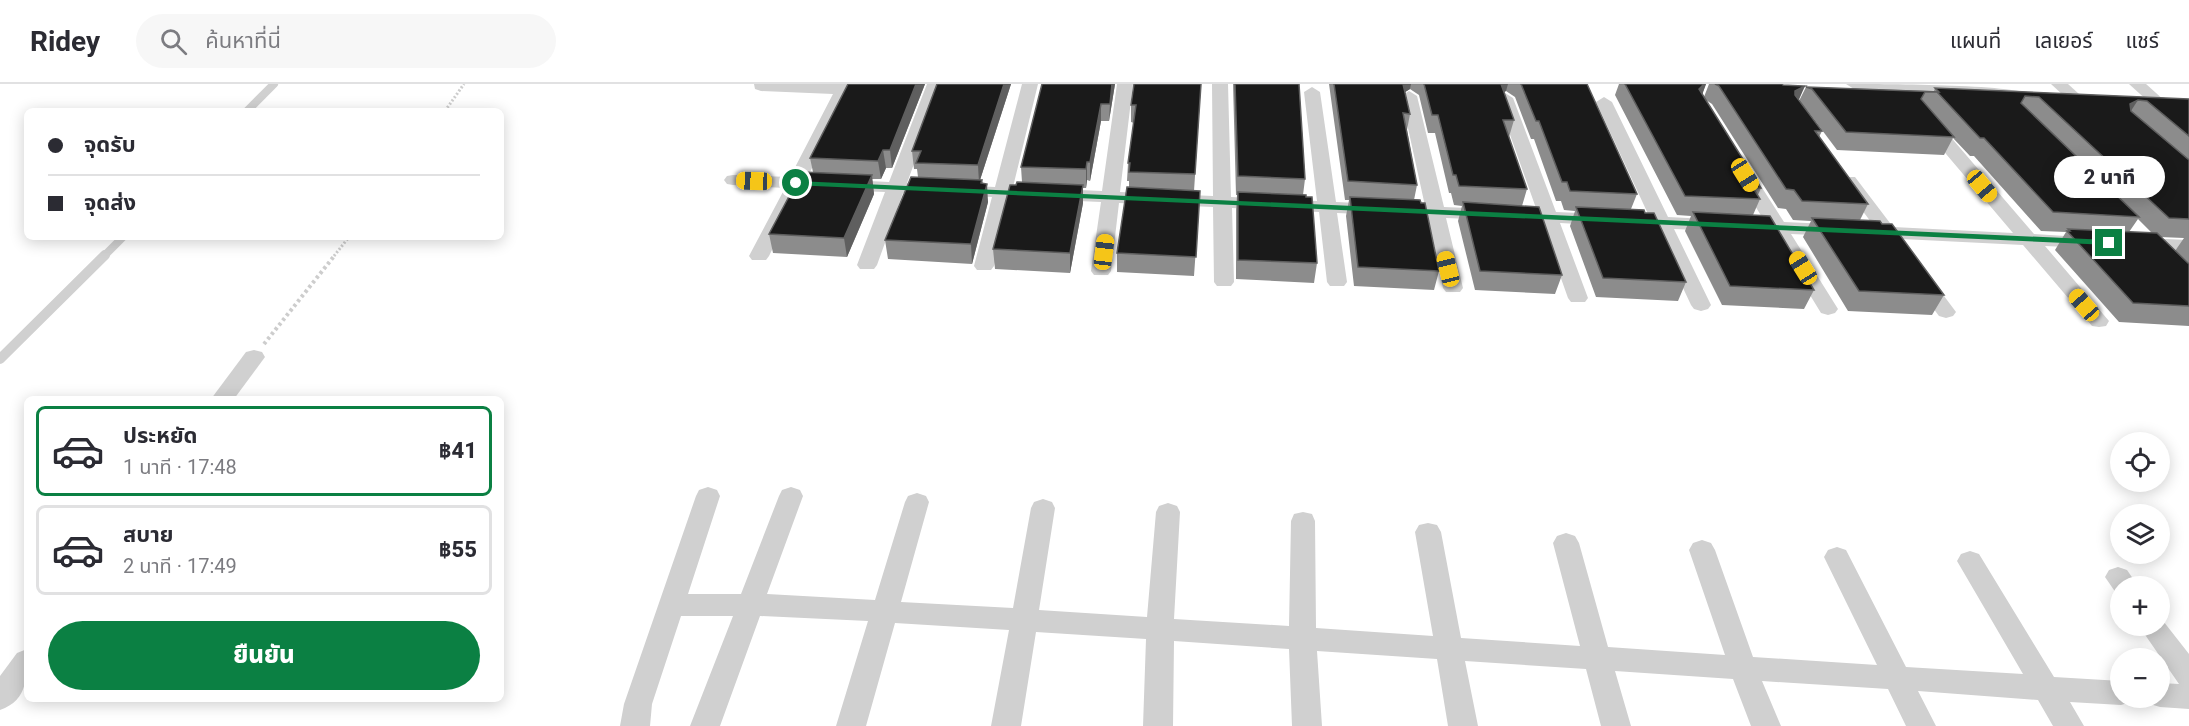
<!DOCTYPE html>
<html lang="th">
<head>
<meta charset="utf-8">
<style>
  :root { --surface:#fff; --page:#f7f7f7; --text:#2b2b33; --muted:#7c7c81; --line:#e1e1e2; --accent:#0b8043 }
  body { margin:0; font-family:Roboto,"Noto Sans Thai",sans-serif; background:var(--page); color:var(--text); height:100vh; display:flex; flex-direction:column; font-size:22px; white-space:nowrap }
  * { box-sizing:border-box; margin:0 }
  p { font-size:20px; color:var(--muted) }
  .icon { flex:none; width:33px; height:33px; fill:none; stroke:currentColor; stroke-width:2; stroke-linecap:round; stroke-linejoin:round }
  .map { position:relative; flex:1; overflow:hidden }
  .drawer { position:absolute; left:24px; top:312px; width:480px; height:306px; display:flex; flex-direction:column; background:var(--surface); border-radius:9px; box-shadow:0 3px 15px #0003 }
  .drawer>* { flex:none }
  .banner { position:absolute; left:24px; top:24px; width:480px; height:132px; border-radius:9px; box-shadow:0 3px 15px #0003; display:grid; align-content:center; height:132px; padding:0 24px; background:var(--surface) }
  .tools { position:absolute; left:2110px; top:348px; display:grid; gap:12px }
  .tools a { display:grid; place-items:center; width:60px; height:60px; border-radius:50%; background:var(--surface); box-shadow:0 3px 15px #0003; font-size:30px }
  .end { position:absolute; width:27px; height:27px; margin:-14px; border:8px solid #0b8043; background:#fff; box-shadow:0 0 0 3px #fff }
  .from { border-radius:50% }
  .bubble { position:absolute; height:42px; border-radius:21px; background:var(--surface); box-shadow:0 3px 15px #0003; font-size:20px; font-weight:800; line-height:42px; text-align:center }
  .car { position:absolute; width:18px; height:36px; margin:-18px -9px; border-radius:8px; box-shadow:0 0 4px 2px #0007; background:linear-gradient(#f5c518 24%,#345 0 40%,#f5c518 0 76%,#345 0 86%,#f5c518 0) }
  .banner b { display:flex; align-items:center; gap:21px; height:57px; font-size:22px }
  .banner b+b { border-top:2px solid var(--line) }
  .banner i { width:15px; height:15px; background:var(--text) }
  ul { padding:10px 0 0; list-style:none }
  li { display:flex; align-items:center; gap:18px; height:90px; margin:0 12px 9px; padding:0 12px; border:3px solid var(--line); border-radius:9px }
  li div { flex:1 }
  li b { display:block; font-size:22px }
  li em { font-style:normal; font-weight:800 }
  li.current { border-color:var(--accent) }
  li>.icon { width:54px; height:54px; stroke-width:1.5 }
  .primary-button { display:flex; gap:12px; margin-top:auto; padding:12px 24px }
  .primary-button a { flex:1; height:69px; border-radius:36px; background:var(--accent); color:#fff; font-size:24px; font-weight:800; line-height:69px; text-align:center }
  header { display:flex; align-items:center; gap:36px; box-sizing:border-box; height:84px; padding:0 30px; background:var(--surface); border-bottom:2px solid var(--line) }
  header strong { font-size:28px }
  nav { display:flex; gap:33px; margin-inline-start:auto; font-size:21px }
  .search { width:420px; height:54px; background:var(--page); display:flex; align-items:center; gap:15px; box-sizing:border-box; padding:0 21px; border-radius:33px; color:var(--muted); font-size:22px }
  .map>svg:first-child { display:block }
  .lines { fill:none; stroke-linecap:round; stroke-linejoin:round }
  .path-far1 { stroke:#cdcdcd; stroke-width:3; stroke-dasharray:2 2; stroke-linecap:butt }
  .path { stroke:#cdcdcd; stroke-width:4; stroke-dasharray:3 3; stroke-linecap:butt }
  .service-far1 { stroke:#d0d0d0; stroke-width:8 }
  .service { stroke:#d0d0d0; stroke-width:10 }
  .minor { fill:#d0d0d0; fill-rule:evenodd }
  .wall { fill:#8c8c8c; fill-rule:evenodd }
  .shaded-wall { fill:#5f5f5f }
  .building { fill:#1a1a1a; stroke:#5f5f5f; stroke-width:1.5 }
  .route { fill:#0b8043 }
</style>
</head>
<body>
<header>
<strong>Ridey</strong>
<div class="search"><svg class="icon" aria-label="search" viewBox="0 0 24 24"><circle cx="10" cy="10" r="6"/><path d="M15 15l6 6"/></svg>ค้นหาที่นี่</div>
<nav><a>แผนที่</a><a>เลเยอร์</a><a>แชร์</a></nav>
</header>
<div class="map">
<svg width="2189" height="642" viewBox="0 0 2189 642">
  <rect width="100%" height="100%" fill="#fff"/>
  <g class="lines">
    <g class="path-far1">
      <polyline points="445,27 464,0"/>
      <polyline points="334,172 349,153"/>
    </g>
    <polyline class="path" points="264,260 335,171"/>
    <g class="service-far1">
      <polyline points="247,27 274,0"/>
      <polyline points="104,172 123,153"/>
    </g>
    <polyline class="service" points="0,275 105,171"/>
    <g class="minor">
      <path d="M 754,0 L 854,0 L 807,94 L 889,98 L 927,0 L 943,0 L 907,99 L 995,103 L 1022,0 L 1038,0 L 1013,103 L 1102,107 L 1117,0 L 1133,0 L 1120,108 L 1213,112 L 1212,0 L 1228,0 L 1231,113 L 1317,117 L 1304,8 L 1312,3 L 1320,8 L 1336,118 L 1425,122 L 1401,12 L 1409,7 L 1417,12 L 1444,123 L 1537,127 L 1497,14 L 1505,9 L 1513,14 L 1556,128 L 1649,132 L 1596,18 L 1604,13 L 1612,18 L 1668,133 L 1765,138 L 1733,86 L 1736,82 L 1748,82 L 1784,138 L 1874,142 L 1840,97 L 1843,93 L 1855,93 L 1893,143 L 2013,149 L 1924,44 L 1922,40 L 1930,35 L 1936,36 L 2034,150 L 2097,154 L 2100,158 L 2097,162 L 2090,164 L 2045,162 L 2109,237 L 2106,242 L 2099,243 L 2092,242 L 2023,161 L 1902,155 L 1901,161 C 1891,163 1888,162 1882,154 L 1791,150 L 1838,225 L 1835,229 L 1828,231 L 1821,229 L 1772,149 L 1674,145 L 1711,221 L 1708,225 L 1701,227 L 1694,225 L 1691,221 L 1655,144 L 1560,139 L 1588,214 L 1585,218 L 1571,218 L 1568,214 L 1541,138 L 1446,134 L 1463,204 L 1460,208 L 1446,208 L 1443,204 L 1428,133 L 1337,129 L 1347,198 L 1344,202 L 1330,202 L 1327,198 L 1319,128 L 1232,124 L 1234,198 L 1231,202 L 1217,202 L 1214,198 L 1213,123 L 1119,119 L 1111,187 L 1108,191 L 1094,191 L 1091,187 L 1101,118 L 1010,114 L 994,182 L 991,186 L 977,186 L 974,182 L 992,113 L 903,109 L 877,181 L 874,185 L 860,185 L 857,181 L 885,108 L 802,105 L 769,172 L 766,176 L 752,176 L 749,172 L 785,104 L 733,101 L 727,100 L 724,96 L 727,92 L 733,91 L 790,93 L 833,10 L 761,7 L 755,5 Z"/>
      <path d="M 1846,0 C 1874,0 2018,0 2031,11 L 2023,16 L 1981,10 L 1854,5 Z"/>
      <polygon points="2051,0 2068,0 2090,20 2088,23 2076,23"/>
      <polygon points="2129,0 2146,0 2175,26 2167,31 2161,29"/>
      <polygon points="2141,154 2189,156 2189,168 2134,164 2131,160 2134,156"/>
      <polygon points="1922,190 1929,192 1956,228 1953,232 1946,234 1939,232 1912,196 1915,192"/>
      <polygon points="254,266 262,268 265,273 234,315 211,315 246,268"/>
      <polygon points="708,403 717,406 720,412 688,510 741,510 779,412 782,406 791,403 800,406 803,412 767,510 875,516 905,418 908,412 917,409 926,412 929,418 901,518 1013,524 1031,424 1034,418 1043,415 1052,418 1055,424 1039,526 1147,533 1156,428 1159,422 1168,419 1177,422 1180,428 1174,535 1289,542 1291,437 1294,430 1303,428 1312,430 1315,437 1316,544 1433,552 1415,448 1419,441 1428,439 1437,441 1441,448 1461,554 1580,562 1553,459 1557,452 1566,449 1575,452 1579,459 1608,563 1725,571 1689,466 1693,459 1702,456 1711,459 1715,466 1753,573 1877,581 1824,473 1828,466 1837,463 1846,466 1906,583 2023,590 1957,477 1961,470 1970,467 1979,470 2054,593 2121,597 2121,614 2133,614 2131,618 2121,621 2070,618 2084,642 2053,642 2038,616 1918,607 1936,642 1906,642 1888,605 1762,597 1781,642 1751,642 1733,595 1615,587 1631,642 1601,642 1586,585 1465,577 1478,642 1448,642 1437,575 1317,567 1322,642 1292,642 1289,565 1174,557 1173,642 1143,642 1146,555 1036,548 1021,642 991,642 1009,546 895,539 866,642 836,642 868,537 760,532 720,642 690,642 733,532 681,532 652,620 650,642 620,642 624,620 696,412 699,406"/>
      <polygon points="2118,483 2127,486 2138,502 2121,502 2121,511 2116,509 2105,493 2109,486"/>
      <polygon points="2160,533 2189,570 2189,625 2160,623 2150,620 2147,614 2160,614 2160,599 2179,600 2139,542 2160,542"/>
      <path d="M 27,565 C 27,591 29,616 0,626 L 0,592 L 17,569 Z"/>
    </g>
  </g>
  <g class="wall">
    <polygon points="925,0 892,84 886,84 881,95 872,95 874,110 847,173 773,169 769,150 813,88 810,74"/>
    <polygon points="937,0 1011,0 980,96 982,96 988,118 972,180 888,175 885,156 918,93 917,85 914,85 912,67"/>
    <polygon points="1115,0 1109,37 1101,37 1090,97 1087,96 1086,104 1083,104 1083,119 1070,189 995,185 993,165 1016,101 1022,98 1021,83"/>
    <polygon points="1201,0 1194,107 1200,107 1194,192 1117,188 1117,169 1129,103 1129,97 1127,97 1128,79 1134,39 1131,38 1131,21"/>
    <polygon points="1233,0 1299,0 1305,95 1303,111 1317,179 1314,199 1236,195 1236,126 1237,111 1236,111"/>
    <polygon points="1329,0 1587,0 1637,110 1631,125 1686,198 1678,217 1596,213 1570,142 1575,127 1564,126 1561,117 1556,117 1534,55 1531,55 1515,13 1506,7 1504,8 1514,36 1509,53 1527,105 1522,122 1562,191 1555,210 1475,206 1458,137 1462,122 1454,121 1451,109 1449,109 1435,49 1428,49 1419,11 1410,5 1405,8 1410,30 1407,46 1417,101 1414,116 1439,187 1434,206 1354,202 1346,132 1349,116 1345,116"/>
    <path d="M 1619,0 L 1706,0 L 1702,10 L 1704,13 L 1709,0 L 1782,0 L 1799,17 L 1806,3 L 1934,7 L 1935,4 L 2189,15 L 2189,242 L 2119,238 L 2055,166 L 2066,148 L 2041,147 L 1974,72 L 1970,72 L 1953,54 L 1944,71 L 1837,66 L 1804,22 L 1822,47 L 1819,53 L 1868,120 L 1860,136 L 1944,211 L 1932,231 L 1848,227 L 1803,153 L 1811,137 L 1793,136 L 1786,125 L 1778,124 L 1712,20 L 1706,16 L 1761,104 L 1758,111 L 1760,115 L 1753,131 L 1814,206 L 1804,225 L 1722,221 L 1685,147 L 1691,132 L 1677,131 L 1615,11 ZM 2138,135 L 2152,149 L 2129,148 ZM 2160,153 L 2184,154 L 2175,167 Z"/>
  </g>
  <g class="shaded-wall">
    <polygon points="916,0 925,0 892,84 890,66"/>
    <polygon points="1004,0 1011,0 979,99 978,81"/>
    <polygon points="1112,0 1115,0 1109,37 1110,20"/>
    <polygon points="1401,0 1411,0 1410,5 1399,12"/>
    <polygon points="1498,0 1508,0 1506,7 1495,13"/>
    <polygon points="1704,0 1706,0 1701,14 1699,5"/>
    <polygon points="1805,2 1797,20 1788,25 1795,7"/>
    <polygon points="2138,16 2127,33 2130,20"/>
    <polygon points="1101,20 1101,37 1090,97 1090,78"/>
    <polygon points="883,66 886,84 881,95 878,77"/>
    <polygon points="1087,78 1087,96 1086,104 1086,85"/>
    <polygon points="872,91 874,110 847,173 844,154"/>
    <polygon points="982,96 983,114 987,100 988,118 972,180 971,160"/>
    <polygon points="1083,101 1083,119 1070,189 1070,169"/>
  </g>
  <g class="building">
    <polygon points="848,0 916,0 890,66 883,66 878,77 810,74"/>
    <polygon points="937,0 1004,0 978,81 916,79 921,67 912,67"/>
    <polygon points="1042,0 1112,0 1110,20 1101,20 1090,78 1087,78 1086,85 1021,83"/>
    <polygon points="1134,0 1201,0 1195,90 1129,88 1130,79 1128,79 1136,21 1131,21"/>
    <polygon points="1235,0 1299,0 1305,95 1238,92"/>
    <polygon points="1334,0 1403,0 1410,30 1403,29 1417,101 1348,97"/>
    <polygon points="1424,0 1501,0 1514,36 1503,36 1527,105 1459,102 1456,91 1453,91 1438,31 1432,31"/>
    <polygon points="1521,0 1587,0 1637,110 1570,107 1567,98 1562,98 1539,37 1536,37"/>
    <polygon points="1625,0 1704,0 1699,5 1761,104 1753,104 1760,115 1685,112"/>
    <polygon points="1715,0 1782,0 1783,1 1805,2 1795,7 1795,11 1822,47 1815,47 1868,120 1802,117 1794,106 1786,105 1719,2"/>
    <polygon points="1806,3 1939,8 1935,4 2189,15 2189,52 2147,17 2138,16 2130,20 2131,27 2189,76 2189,135 2169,134 2039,13 2025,12 2021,19 2139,133 2053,128 1984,54 1980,54 1937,8 1925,8 1921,15 1954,53 1846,48 1812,5"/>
    <polygon points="802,88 872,91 844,154 769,150"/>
    <polygon points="911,93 982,96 981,99 987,100 971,160 885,156"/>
    <polygon points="1017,98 1083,101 1070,169 993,165 1010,101 1016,101"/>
    <polygon points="1127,103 1200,107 1196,173 1117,169"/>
    <polygon points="1238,108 1306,111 1306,113 1312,113 1317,179 1238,176"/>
    <polygon points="1350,113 1420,116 1421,119 1425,119 1439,187 1358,183"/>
    <polygon points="1463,118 1539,123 1562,191 1480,187"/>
    <polygon points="1576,123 1644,126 1645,129 1654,129 1686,198 1603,194"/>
    <polygon points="1693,128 1770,132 1814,206 1730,202"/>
    <polygon points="1812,134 1880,137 1882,140 1892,140 1944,211 1859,207"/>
    <polygon points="2068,145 2157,149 2189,180 2189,222 2133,219 2067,147 2070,147"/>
  </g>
  <polygon class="route" points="796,97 2109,156 2113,159 2109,161 793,101 793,98"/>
</svg>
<div class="tools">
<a><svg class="icon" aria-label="locate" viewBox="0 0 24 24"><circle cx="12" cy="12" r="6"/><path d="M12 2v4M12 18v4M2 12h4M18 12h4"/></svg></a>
<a><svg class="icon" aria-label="layers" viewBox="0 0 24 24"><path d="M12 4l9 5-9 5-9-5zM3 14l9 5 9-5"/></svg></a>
<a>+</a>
<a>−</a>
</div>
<i class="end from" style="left:796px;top:99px"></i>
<i class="end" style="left:2109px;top:159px"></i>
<div class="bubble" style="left:2054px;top:72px;width:111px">2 นาที</div>
<i class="car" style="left:1745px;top:91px;rotate:148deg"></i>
<i class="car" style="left:754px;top:97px;rotate:272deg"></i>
<i class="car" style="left:1982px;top:102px;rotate:140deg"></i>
<i class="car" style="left:1104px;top:168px;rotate:7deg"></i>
<i class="car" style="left:1803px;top:184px;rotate:328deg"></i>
<i class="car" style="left:1448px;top:185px;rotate:346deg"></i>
<i class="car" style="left:2084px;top:221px;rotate:319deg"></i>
<div class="banner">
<b><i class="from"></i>จุดรับ</b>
<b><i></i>จุดส่ง</b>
</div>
<section class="drawer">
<ul>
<li class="current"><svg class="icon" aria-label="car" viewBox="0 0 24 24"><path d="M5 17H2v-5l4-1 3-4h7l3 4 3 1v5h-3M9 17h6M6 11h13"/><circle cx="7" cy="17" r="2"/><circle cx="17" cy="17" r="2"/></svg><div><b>ประหยัด</b><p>1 นาที · 17:48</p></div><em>฿41</em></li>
<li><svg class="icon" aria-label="car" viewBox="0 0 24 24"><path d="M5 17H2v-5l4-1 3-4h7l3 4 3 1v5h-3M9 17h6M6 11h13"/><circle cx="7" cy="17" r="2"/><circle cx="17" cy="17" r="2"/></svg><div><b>สบาย</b><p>2 นาที · 17:49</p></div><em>฿55</em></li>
</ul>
<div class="primary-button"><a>ยืนยัน</a></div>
</section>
</div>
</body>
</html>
